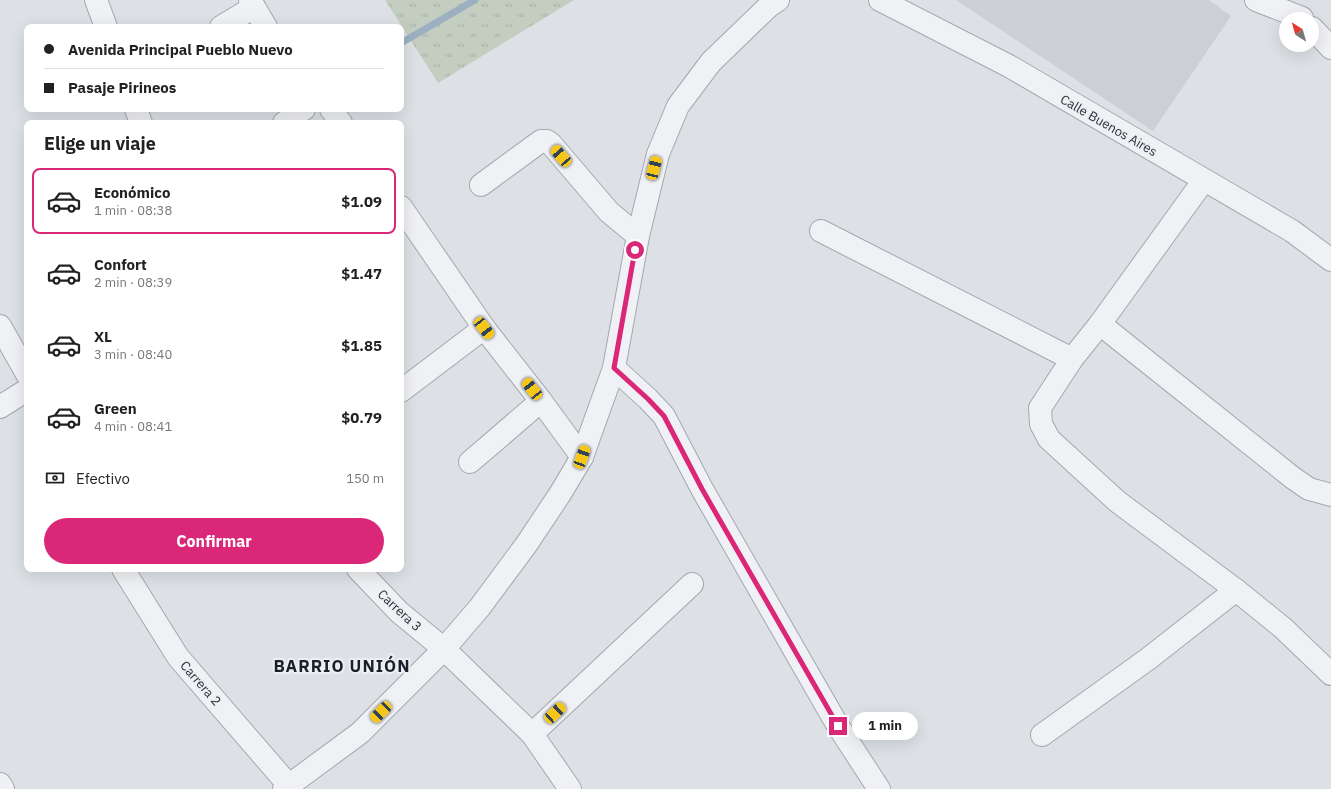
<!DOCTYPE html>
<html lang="es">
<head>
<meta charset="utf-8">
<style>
  :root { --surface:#fff; --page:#f2f2f2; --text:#222; --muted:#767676; --line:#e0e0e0; --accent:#db2777 }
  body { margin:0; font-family:"IBM Plex Sans",sans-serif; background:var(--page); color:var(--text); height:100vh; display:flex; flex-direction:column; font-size:15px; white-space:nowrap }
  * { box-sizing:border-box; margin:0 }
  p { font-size:13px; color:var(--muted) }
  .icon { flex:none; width:22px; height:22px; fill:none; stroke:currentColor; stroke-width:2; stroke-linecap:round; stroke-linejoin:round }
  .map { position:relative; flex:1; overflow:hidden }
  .details { position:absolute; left:24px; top:120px; width:380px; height:452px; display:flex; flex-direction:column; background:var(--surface); border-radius:8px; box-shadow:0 4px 16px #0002 }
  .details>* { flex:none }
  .guide { position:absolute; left:24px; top:24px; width:380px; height:88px; border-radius:8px; box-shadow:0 4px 16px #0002; display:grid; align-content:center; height:88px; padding:0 20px; background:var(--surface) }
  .needle { width:26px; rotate:323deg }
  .fabs { position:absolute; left:1279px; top:12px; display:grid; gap:8px }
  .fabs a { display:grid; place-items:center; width:40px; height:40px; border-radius:50%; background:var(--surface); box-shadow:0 4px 16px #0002; font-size:20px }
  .end { position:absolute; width:18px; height:18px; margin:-9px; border:5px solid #db2777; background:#fff; box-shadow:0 0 0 2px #fff }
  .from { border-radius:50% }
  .bubble { position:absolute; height:28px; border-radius:14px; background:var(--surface); box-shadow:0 4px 16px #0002; font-size:13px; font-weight:700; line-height:28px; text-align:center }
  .car { position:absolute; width:12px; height:24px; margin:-12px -6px; border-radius:5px; box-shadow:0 0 3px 1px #0007; background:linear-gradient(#f5c518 24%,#345 0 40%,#f5c518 0 76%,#345 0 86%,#f5c518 0) }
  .guide b { display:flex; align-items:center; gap:14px; height:38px; font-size:15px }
  .guide b+b { border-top:1px solid var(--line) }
  .guide i { width:10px; height:10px; background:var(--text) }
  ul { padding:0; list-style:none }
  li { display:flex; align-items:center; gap:12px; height:66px; margin:0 8px 6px; padding:0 12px; border:2px solid transparent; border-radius:8px }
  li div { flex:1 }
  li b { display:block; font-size:15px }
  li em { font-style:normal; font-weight:700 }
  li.on { border-color:var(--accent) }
  li>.icon { width:36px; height:36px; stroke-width:1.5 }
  h2 { padding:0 20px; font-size:18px; line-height:48px }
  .pay { display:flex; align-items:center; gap:10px; height:44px; padding:0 20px; font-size:15px }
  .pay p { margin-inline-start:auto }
  .cta { display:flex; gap:8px; margin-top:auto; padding:8px 20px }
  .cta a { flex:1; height:46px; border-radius:24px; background:var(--accent); color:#fff; font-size:16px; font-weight:700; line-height:46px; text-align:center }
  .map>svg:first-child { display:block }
  .built { fill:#ccd0d6 }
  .grass { fill:url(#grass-tufts) }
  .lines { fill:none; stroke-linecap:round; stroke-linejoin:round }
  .stream { stroke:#9cb0c2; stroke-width:7 }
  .minor-casing { stroke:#a3a8ae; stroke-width:24 }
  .minor { stroke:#f0f1f4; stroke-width:22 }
  .route { stroke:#db2777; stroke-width:5 }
  .labels { text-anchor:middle; stroke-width:4; stroke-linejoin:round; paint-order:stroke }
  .street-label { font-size:13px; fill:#29303a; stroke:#edf0f3 }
  .district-label { font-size:17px; font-weight:bold; letter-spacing:1px; fill:#1b212b; stroke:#edf0f3 }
</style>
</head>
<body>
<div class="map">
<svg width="1331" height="789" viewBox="0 0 1331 789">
  <defs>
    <pattern id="grass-tufts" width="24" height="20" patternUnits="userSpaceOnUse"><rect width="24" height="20" fill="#c4cec0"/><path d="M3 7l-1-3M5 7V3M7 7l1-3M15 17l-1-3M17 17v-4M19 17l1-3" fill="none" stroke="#a8b1a6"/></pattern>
  </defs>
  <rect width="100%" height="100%" fill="#dde1e5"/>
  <polygon class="built" points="956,0 1209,0 1231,16 1153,131"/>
  <polygon class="grass" points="385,0 574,0 438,83"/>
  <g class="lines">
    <polyline class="stream" points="401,43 475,0"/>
    <defs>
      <g id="minor">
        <polyline points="96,0 106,27"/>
        <polyline points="250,0 266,27"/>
        <polyline points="880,0 1009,66 1292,231 1331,260"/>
        <polyline points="1256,0 1302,18"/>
        <polyline points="221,27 254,7"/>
        <polyline points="1312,28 1331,48"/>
        <polyline points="136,109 141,123"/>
        <polyline points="331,109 341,123"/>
        <polyline points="284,123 304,109"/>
        <polyline points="1204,180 1100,324 1072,359 1040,408 1041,424 1049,439 1118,502 1236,590 1283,628 1331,674"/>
        <polyline points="481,185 541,141 547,141 551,144 609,212 638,236"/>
        <polyline points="401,207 484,328 541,401 582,457"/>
        <polyline points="821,231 1072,359"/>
        <polyline points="1100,324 1293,478 1309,489 1331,495"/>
        <polyline points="0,326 27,374"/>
        <polyline points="614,368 648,399 664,416 702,489 838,726 879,789"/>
        <polyline points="401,391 484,328"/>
        <polyline points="0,407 27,390"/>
        <polyline points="470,462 541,401"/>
        <polyline points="123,569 178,657 292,789"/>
        <polyline points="358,569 399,612 444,649 532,734 570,789"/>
        <polyline points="532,734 692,584"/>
        <polyline points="1042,735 1148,659 1236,590"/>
        <polyline points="0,784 3,789"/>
        <polyline points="284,789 360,733 444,649 480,607 526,545 560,494 582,457 614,368 638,236 658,154 678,106 711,62 769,6 778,0"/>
      </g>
    </defs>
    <use href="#minor" class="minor-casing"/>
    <use href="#minor" class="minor"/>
  </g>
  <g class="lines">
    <polyline class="route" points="635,250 614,368 648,399 664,416 702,489 838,726"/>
  </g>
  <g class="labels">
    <g class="street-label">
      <text transform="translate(1109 125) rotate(30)" y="5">Calle Buenos Aires</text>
      <text transform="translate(400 610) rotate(43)" y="5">Carrera 3</text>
      <text transform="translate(201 683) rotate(49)" y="5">Carrera 2</text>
    </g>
    <g class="district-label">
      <text x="342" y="672">BARRIO UNIÓN</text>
    </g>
  </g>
</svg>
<div class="fabs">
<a><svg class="needle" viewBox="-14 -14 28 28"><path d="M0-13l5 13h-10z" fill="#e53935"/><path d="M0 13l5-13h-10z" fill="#767676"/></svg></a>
</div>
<i class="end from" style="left:635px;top:250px"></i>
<i class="end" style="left:838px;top:726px"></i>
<div class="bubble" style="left:852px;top:712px;width:66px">1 min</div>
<i class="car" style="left:561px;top:156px;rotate:319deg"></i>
<i class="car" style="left:654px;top:168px;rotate:14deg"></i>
<i class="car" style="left:484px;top:328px;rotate:142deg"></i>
<i class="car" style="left:532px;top:389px;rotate:322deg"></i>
<i class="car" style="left:582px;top:457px;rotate:20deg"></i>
<i class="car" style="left:381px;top:712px;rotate:225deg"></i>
<i class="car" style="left:555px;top:713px;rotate:47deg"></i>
<div class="guide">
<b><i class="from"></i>Avenida Principal Pueblo Nuevo</b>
<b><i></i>Pasaje Pirineos</b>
</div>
<section class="details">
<h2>Elige un viaje</h2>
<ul>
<li class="on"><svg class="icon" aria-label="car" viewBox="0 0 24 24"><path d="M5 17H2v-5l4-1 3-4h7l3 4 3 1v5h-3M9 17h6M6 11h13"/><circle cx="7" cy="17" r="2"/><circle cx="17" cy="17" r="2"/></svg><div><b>Económico</b><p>1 min · 08:38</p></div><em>$1.09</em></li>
<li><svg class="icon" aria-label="car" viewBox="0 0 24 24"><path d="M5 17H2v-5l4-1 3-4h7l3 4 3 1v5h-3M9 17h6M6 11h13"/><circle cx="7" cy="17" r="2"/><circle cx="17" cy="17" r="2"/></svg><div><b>Confort</b><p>2 min · 08:39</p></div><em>$1.47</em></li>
<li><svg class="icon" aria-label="car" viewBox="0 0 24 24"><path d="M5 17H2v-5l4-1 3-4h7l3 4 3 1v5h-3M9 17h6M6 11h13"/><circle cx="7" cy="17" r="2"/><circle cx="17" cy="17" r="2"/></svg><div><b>XL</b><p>3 min · 08:40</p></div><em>$1.85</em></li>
<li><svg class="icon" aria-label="car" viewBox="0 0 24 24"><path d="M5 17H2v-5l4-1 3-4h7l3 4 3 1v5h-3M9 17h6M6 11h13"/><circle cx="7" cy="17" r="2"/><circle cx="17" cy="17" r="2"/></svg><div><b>Green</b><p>4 min · 08:41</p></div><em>$0.79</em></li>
</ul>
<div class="pay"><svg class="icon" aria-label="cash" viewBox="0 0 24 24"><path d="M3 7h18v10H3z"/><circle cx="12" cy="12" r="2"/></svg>Efectivo<p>150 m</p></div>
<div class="cta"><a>Confirmar</a></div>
</section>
</div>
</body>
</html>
